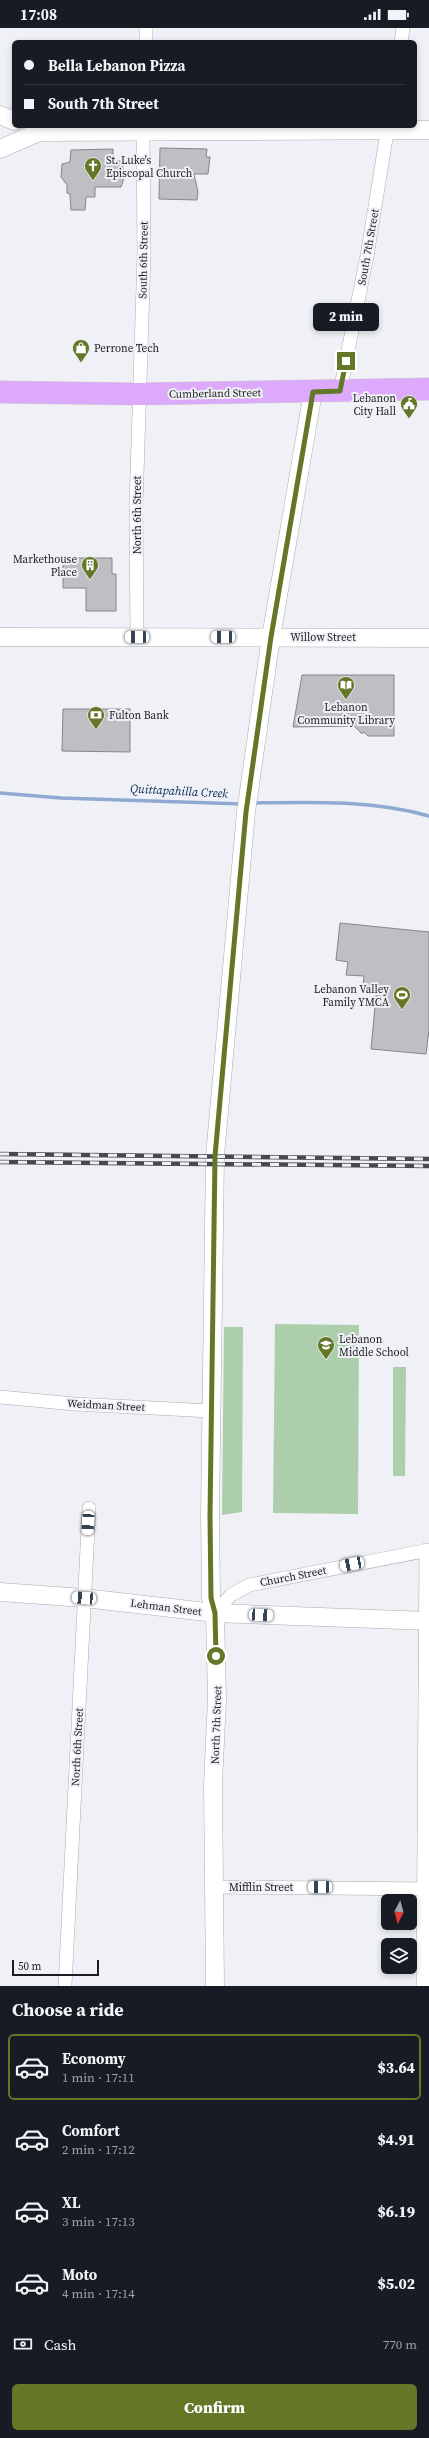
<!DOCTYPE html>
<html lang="en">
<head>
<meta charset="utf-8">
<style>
  :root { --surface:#171b24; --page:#20242c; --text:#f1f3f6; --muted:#9ea1a6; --line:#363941; --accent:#637727 }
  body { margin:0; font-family:"Source Serif 4",serif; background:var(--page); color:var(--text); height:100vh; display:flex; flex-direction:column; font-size:15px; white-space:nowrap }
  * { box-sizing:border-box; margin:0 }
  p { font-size:13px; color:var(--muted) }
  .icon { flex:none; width:22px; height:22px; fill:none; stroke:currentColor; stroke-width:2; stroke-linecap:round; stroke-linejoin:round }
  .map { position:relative; height:1958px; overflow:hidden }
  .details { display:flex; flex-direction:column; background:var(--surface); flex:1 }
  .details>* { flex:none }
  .top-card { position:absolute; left:12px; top:12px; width:405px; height:88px; border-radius:6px; box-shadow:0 2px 6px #0003; display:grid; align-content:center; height:88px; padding:0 12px; background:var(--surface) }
  .needle { width:26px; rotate:186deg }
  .buttons { position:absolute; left:381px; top:1866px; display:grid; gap:8px }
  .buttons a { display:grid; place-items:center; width:36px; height:36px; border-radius:6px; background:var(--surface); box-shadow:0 2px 6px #0003; font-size:20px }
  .scale { position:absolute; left:12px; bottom:10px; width:87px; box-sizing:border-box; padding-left:4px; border:2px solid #1c1d1f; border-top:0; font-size:11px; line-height:14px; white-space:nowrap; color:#1c1d1f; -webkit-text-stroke:3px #eff1f6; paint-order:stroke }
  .end { position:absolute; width:18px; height:18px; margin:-9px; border:5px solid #637727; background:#fff; box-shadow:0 0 0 2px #fff }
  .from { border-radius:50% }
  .bubble { position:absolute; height:28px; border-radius:6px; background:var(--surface); box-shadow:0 2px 6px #0003; font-size:13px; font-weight:800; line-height:28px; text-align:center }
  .car { position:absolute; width:12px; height:24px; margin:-12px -6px; border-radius:5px; box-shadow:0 0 3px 1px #0007; background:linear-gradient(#fff 24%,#345 0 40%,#fff 0 76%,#345 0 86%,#fff 0) }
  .top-card b { display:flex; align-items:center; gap:14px; height:38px; font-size:15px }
  .top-card b+b { border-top:1px solid var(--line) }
  .top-card i { width:10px; height:10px; background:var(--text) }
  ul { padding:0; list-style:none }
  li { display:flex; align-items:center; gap:12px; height:66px; margin:0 8px 6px; padding:0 4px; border:2px solid transparent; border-radius:6px }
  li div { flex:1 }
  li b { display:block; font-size:15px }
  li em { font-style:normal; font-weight:800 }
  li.active { border-color:var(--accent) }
  li>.icon { width:36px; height:36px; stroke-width:1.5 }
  h2 { padding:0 12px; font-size:18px; line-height:48px }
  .pay { display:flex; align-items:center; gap:10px; height:44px; padding:0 12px; font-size:15px }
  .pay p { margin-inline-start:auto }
  .cta { display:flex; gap:8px; margin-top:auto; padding:8px 12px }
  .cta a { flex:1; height:46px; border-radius:6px; background:var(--accent); color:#fff; font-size:16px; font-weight:800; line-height:46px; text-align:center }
  .status { display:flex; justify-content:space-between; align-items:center; height:28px; padding:0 20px; background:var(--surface); direction:ltr }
  .status svg { height:11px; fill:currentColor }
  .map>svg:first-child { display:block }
  .green { fill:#adceaa }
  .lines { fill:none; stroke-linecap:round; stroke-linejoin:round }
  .stream { stroke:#8fa9d2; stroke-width:3.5 }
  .building { fill:#bfbec3; stroke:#868589 }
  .street-casing { stroke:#aaacb0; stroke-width:14 }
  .secondary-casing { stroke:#aaacb0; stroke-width:19 }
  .highway-casing { stroke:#cdcdce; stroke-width:23 }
  .street { stroke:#fff; stroke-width:13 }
  .secondary { stroke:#fff; stroke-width:18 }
  .highway { stroke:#dda9fa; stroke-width:22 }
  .rail-casing { stroke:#48494b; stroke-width:4.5 }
  .rail { stroke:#eff1f6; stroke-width:3; stroke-dasharray:9; stroke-linecap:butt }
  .route { stroke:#637727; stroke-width:5 }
  .labels { text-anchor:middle; stroke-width:4; stroke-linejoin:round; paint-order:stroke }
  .poi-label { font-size:11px; fill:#1c1d1f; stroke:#eff1f6; text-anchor:start }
  .street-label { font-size:11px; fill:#1c1d1f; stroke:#eff1f6 }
  .water-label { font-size:12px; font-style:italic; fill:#0e2e60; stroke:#eff1f6 }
</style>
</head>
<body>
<div class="status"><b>17:08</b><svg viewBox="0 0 49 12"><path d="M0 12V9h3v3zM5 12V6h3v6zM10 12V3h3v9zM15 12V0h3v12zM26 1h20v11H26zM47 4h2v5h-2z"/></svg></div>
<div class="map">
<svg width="429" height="1958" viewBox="0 0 429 1958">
  <rect width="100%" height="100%" fill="#eff1f6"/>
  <g class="green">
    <polygon points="275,1296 359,1297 358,1486 273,1485"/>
    <polygon points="224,1299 243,1299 242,1484 222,1487"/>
    <polygon points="393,1339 406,1339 405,1448 393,1448"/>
  </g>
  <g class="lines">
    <g class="stream">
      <polyline points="0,765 61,770 243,776"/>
      <path d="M 253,775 C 311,774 372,772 429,788"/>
    </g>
  </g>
  <g class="building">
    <polygon points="160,120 207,121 206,129 210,129 208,146 194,146 198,164 197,172 159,171"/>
    <polygon points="113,121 113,133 121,133 125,147 121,159 95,159 95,169 86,169 85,182 71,182 70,166 67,165 67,157 61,149 62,136 70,134 71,122"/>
    <polygon points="63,530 112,530 112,546 116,546 116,583 86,583 86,560 63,560"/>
    <polygon points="302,647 394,647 394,708 368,708 365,705 361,705 354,698 293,699"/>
    <polygon points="63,681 130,681 130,724 62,723"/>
    <polygon points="340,895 429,904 429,1002 426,1026 371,1021 377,958 363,957 364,948 346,947 348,934 336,932"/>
  </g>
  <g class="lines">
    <defs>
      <g id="street">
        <polyline points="146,14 146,0"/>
        <polyline points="401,14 403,0"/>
        <polyline points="340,363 367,228 388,98"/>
        <polyline points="137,609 136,478 144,227 143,98"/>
        <polyline points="0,1369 75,1376 211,1383"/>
        <polyline points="215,1585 231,1567 249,1557 429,1522"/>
        <polyline points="214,1859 429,1861"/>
        <polyline points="65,1958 89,1480"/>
        <polyline points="423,1958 426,1522"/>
      </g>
      <g id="secondary">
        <polyline points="0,87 14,93"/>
        <polyline points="0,121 39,104 429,102"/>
        <polyline points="0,609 429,610"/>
        <polyline points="0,1564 84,1570 215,1585 429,1593"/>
        <polyline points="215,1958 213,1756 217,1671 215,1585 211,1570 210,1488 215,1128 246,784 271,609 313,364"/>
      </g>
      <polyline id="highway" points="0,364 138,366 429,361"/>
    </defs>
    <use href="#street" class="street-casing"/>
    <use href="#secondary" class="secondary-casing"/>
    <use href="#highway" class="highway-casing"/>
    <use href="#street" class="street"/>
    <use href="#secondary" class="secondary"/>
    <use href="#highway" class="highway"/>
    <defs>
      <g id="rail">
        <polyline points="0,1126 429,1131"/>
        <polyline points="0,1134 429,1138"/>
      </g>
    </defs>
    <use href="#rail" class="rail-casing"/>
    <use href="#rail" class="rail"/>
  </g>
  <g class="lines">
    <polyline class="route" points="216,1628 215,1585 211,1570 210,1488 215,1128 246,784 271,609 313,364 340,363 346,333"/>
  </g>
  <defs>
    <symbol id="church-pin" viewBox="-11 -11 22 30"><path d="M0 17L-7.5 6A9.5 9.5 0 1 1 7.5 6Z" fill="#637727" stroke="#eff1f6"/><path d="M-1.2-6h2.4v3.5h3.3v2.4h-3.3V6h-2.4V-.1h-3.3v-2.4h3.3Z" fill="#fff"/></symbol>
    <symbol id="shop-pin" viewBox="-11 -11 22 30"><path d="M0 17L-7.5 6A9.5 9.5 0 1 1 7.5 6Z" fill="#637727" stroke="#eff1f6"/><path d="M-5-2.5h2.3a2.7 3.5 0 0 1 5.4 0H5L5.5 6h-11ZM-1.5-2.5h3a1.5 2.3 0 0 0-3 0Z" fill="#fff"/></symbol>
    <symbol id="civic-pin" viewBox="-11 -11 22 30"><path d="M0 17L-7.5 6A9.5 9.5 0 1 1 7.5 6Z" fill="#637727" stroke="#eff1f6"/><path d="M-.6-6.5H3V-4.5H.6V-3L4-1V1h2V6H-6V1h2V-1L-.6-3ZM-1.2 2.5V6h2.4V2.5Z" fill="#fff"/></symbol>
    <symbol id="building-pin" viewBox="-11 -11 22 30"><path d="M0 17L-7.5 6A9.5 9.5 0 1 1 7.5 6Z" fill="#637727" stroke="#eff1f6"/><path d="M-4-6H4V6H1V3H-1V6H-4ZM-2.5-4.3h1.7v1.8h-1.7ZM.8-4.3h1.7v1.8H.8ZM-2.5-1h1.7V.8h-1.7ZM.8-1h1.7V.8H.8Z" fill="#fff"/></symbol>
    <symbol id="library-pin" viewBox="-11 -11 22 30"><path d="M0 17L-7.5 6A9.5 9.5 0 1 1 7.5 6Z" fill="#637727" stroke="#eff1f6"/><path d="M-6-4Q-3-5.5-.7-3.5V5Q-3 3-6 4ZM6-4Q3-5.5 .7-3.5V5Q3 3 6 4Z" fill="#fff"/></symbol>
    <symbol id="bank-pin" viewBox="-11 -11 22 30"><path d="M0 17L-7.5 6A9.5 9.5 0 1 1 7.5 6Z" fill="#637727" stroke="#eff1f6"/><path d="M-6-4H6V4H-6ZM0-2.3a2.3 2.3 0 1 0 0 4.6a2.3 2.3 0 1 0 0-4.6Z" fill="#fff"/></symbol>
    <symbol id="stadium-pin" viewBox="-11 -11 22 30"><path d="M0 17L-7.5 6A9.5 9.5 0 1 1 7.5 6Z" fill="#637727" stroke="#eff1f6"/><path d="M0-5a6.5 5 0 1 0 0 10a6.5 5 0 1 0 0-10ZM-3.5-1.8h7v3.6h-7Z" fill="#fff"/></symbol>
    <symbol id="school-pin" viewBox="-11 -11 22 30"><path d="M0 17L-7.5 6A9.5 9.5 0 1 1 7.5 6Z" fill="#637727" stroke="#eff1f6"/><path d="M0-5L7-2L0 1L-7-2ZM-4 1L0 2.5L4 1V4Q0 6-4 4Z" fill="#fff"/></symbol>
  </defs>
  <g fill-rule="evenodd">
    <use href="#church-pin" x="83" y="128" width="20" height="27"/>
    <use href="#shop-pin" x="71" y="310" width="20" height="27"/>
    <use href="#civic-pin" x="399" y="366" width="20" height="27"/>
    <use href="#building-pin" x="80" y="527" width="20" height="27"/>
    <use href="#library-pin" x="336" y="647" width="20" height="27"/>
    <use href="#bank-pin" x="86" y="677" width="20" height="27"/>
    <use href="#stadium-pin" x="392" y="957" width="20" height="27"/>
    <use href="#school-pin" x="316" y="1307" width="20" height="27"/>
  </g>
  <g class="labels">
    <g class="poi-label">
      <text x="106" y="136">St. Luke's<tspan x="106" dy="13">Episcopal Church</tspan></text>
      <text x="94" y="324">Perrone Tech</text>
      <text x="396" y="374" text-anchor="end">Lebanon<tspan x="396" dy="13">City Hall</tspan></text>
      <text x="77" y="535" text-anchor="end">Markethouse<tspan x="77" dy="13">Place</tspan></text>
      <text x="346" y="683" text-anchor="middle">Lebanon<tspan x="346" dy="13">Community Library</tspan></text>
      <text x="109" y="691">Fulton Bank</text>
      <text x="389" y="965" text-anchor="end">Lebanon Valley<tspan x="389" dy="13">Family YMCA</tspan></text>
      <text x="339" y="1315">Lebanon<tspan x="339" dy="13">Middle School</tspan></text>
    </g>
    <g class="street-label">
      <text transform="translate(368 219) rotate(-80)" y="4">South 7th Street</text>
      <text transform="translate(143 232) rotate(-89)" y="4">South 6th Street</text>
      <text transform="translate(215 365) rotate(-1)" y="4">Cumberland Street</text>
      <text transform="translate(137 487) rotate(-90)" y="4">North 6th Street</text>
      <text x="323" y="613">Willow Street</text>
      <text transform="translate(106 1377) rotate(3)" y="4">Weidman Street</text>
      <text transform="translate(293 1548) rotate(-11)" y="4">Church Street</text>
      <text transform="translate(166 1579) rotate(7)" y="4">Lehman Street</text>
      <text transform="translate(216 1697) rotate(-88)" y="4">North 7th Street</text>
      <text transform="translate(77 1719) rotate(-87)" y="4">North 6th Street</text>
      <text x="261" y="1863">Mifflin Street</text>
    </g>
    <g class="water-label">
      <text transform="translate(179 763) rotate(3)" y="4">Quittapahilla Creek</text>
    </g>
  </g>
</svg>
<div class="buttons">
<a><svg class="needle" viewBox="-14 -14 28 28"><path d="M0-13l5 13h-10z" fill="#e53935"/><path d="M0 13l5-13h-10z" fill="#9ea1a6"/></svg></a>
<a><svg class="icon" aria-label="layers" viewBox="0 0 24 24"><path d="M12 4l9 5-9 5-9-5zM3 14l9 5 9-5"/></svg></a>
</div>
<div class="scale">50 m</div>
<i class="end from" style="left:216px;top:1628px"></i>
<i class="end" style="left:346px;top:333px"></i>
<div class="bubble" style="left:313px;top:275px;width:66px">2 min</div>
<i class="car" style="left:137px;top:609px;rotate:270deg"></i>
<i class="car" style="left:223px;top:609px;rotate:270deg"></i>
<i class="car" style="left:88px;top:1495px;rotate:183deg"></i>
<i class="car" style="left:352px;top:1536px;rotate:259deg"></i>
<i class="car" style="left:84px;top:1570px;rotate:274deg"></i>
<i class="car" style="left:261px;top:1587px;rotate:93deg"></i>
<i class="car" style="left:320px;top:1859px;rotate:270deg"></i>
<div class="top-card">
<b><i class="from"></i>Bella Lebanon Pizza</b>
<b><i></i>South 7th Street</b>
</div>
</div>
<section class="details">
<h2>Choose a ride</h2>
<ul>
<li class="active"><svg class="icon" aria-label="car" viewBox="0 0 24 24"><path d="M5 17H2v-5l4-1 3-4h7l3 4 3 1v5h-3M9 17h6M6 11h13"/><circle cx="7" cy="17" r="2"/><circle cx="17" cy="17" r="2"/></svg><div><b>Economy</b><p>1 min · 17:11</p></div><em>$3.64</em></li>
<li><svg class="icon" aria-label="car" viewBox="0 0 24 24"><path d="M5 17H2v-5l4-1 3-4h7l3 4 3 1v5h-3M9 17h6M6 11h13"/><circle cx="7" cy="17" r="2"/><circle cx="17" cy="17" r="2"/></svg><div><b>Comfort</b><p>2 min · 17:12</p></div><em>$4.91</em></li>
<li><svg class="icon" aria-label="car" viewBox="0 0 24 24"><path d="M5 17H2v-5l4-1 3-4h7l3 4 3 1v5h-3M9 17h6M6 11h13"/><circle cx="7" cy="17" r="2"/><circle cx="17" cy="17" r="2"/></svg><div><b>XL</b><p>3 min · 17:13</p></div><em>$6.19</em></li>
<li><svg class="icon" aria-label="car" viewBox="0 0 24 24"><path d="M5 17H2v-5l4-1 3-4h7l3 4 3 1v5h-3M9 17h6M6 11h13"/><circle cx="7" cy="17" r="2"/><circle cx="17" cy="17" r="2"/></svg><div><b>Moto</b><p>4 min · 17:14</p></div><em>$5.02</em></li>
</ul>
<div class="pay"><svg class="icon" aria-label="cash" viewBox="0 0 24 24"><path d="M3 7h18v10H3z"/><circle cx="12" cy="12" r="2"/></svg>Cash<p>770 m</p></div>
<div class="cta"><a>Confirm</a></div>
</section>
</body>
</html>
